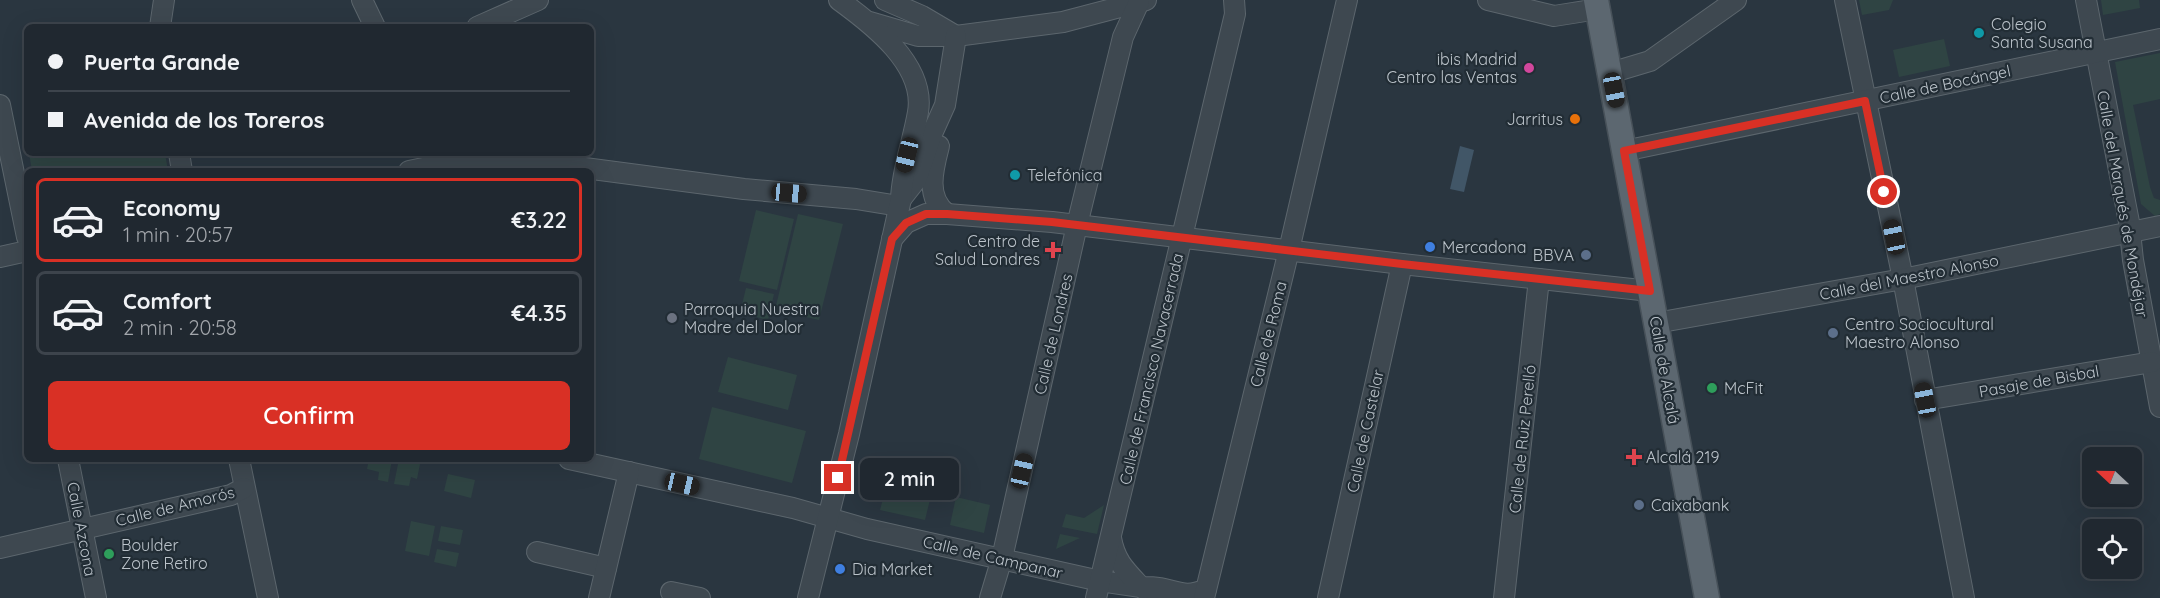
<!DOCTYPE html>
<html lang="en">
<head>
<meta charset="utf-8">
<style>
  :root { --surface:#202830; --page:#283038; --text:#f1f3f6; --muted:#a2a6ab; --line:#3d444c; --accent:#d93025 }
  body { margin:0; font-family:Quicksand,sans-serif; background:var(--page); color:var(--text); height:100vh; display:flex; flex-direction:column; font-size:22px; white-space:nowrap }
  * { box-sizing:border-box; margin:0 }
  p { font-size:20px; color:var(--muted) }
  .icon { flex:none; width:33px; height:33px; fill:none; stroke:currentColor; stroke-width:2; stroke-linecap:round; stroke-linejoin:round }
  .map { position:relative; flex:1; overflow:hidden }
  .panel { position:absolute; left:24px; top:168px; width:570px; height:294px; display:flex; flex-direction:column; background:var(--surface); border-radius:9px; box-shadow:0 6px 24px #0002,0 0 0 2px var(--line) }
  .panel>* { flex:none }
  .banner { position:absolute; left:24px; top:24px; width:570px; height:132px; border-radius:9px; box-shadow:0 6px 24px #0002,0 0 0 2px var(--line); display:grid; align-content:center; height:132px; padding:0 24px; background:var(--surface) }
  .needle { width:39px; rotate:292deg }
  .buttons { position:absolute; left:2082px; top:447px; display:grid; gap:12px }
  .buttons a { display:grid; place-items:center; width:60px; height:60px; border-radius:9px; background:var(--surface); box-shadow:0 6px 24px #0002,0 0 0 2px var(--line); font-size:30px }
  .end { position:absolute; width:27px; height:27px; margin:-14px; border:8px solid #d93025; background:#fff; box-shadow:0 0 0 3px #fff }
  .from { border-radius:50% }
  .bubble { position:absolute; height:42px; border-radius:9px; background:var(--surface); box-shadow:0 6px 24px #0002,0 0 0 2px var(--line); font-size:20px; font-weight:600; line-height:42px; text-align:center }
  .car { position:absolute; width:18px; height:36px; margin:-18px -9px; border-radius:8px; box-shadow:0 0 4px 2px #0007; background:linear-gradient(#222 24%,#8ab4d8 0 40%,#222 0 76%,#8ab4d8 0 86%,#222 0) }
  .banner b { display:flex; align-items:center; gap:21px; height:57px; font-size:22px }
  .banner b+b { border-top:2px solid var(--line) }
  .banner i { width:15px; height:15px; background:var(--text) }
  ul { padding:10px 0 0; list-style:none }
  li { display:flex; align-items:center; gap:18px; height:84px; margin:0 12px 9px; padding:0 12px; border:3px solid var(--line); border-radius:9px }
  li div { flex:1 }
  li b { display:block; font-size:22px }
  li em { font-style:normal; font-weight:600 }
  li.selected { border-color:var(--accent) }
  li>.icon { width:54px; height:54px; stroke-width:1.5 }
  .primary-button { display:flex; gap:12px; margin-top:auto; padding:12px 24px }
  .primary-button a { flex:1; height:69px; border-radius:9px; background:var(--accent); color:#fff; font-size:24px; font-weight:600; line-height:69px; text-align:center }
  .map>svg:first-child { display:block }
  .green { fill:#2f4443 }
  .water { fill:#415667 }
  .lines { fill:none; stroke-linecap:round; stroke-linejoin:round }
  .minor-casing { stroke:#5c666d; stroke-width:22 }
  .major-casing { stroke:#475159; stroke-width:27 }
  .minor { stroke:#3e4850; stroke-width:20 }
  .major { stroke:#5c6770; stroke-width:24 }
  .route { stroke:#d93025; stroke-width:8 }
  .culture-dot { fill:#0f9aa8; stroke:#222d35; stroke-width:2 }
  .hotel-dot { fill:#d1479c; stroke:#222d35; stroke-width:2 }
  .food-dot { fill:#e8710a; stroke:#222d35; stroke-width:2 }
  .shop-dot { fill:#3f7fe0; stroke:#222d35; stroke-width:2 }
  .health-dot { fill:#e0444e; stroke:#222d35; stroke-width:2 }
  .service-dot { fill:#5c6f8a; stroke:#222d35; stroke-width:2 }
  .worship-dot { fill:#6b7280; stroke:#222d35; stroke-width:2 }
  .leisure-dot { fill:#2e9e5b; stroke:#222d35; stroke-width:2 }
  .labels { text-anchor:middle; stroke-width:4.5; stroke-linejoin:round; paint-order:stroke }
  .poi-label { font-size:16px; fill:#bbc3ca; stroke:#222d35; text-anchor:start }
  .street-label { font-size:16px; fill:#bbc3ca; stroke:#222d35 }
</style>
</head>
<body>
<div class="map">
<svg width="2160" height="598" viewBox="0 0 2160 598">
  <rect width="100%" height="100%" fill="#2a3640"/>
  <g class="green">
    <polygon points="1859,0 1893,0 1889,10 1862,15"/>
    <polygon points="2101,0 2139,0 2140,8 2103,15"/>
    <polygon points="1944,39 1950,66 1899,77 1893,50"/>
    <polygon points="2160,53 2160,99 2133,105 2150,187 2154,198 2160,200 2160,214 2155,216 2141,204 2115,62"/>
    <polygon points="29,153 165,153 168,171 32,171"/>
    <polygon points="756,210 794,219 777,290 739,281"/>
    <polygon points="798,214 843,224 819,320 775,310"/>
    <polygon points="746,288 774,294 768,320 740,313"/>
    <polygon points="728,357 797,375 788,410 718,392"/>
    <polygon points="712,407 806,431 792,483 699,459"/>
    <polygon points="369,459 392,459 388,482 378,480 379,472 367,469"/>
    <polygon points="399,459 421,459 417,479 411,477 409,486 394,484"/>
    <polygon points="893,461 937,471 925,520 880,510"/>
    <polygon points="448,474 475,480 471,498 444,491"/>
    <polygon points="956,497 990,505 984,533 950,525"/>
    <polygon points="1104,505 1097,534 1062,527 1066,514 1084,518"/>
    <polygon points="411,521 435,526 429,556 405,551"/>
    <polygon points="441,526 463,530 460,545 438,541"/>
    <polygon points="1060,534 1080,538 1056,549"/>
    <polygon points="437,549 459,553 456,567 434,562"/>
  </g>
  <polygon class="water" points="1460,146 1474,150 1464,192 1450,189"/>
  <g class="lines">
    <defs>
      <g id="minor">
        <polyline points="362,0 375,27"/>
        <polyline points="885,0 922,16 956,36"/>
        <polyline points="1488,0 1554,16 1598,9"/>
        <polyline points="1845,0 1903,279 1964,598"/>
        <polyline points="2086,0 2129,222 2133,260 2160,407"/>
        <polyline points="870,22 918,36 956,36 1063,22 1146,0"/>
        <polyline points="160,27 164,0"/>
        <polyline points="477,27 538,0"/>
        <polyline points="1610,73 1650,61 1736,0"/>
        <polyline points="0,105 27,237"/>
        <path d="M 939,146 C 933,169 925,198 947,214"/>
        <polyline points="1624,151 2160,39"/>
        <polyline points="179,153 182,171"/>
        <polyline points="409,171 476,157 494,156 744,189 856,199 899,206"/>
        <polyline points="901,199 916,180 931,136 945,105 956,36"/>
        <polyline points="892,239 906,223 926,214 947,214 1052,222 1402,264 1650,291"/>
        <polyline points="0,257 27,251"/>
        <polyline points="1656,323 1903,279 2160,226"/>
        <polyline points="1925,400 2152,362"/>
        <polyline points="68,459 96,598"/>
        <polyline points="239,459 268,598"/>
        <polyline points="569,459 793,508 867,529 1100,581 1141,587 1157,598"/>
        <path d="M 1111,538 C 1115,561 1125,570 1141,587 C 1147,587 1154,587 1160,588 C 1180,592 1186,598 1206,589"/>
        <polyline points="0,548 231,495 244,488"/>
        <polyline points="537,552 606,568"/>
        <polyline points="671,592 700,598"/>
        <polyline points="599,598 629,472"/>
        <path d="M 808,598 L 849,434 L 901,199 C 902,169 913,142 918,112 C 926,65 872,24 839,0"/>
        <polyline points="990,598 1002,558 1077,225 1123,37 1139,2"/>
        <polyline points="1096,598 1235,14 1234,0"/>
        <polyline points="1204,598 1289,250 1347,0"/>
        <polyline points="1328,598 1402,264"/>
        <polyline points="1504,598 1539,279"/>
      </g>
      <polyline id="major" points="1596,0 1707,598"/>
    </defs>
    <use href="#minor" class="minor-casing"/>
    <use href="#major" class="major-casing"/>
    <use href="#minor" class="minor"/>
    <use href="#major" class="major"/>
  </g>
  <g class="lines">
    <polyline class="route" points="838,478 892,239 906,223 926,214 947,214 1052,222 1402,264 1650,291 1624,151 1865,101 1884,192"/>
  </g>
  <g class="culture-dot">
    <circle cx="1979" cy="33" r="6"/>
    <circle cx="1015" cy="175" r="6"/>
  </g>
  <circle class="hotel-dot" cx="1529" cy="68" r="6"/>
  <circle class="food-dot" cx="1575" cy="119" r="6"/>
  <g class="shop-dot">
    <circle cx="1430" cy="247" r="6"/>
    <circle cx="840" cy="569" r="6"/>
  </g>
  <g class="health-dot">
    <path d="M1050 241h6v6h6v6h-6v6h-6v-6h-6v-6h6z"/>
    <path d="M1631 448h6v6h6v6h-6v6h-6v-6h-6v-6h6z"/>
  </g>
  <g class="service-dot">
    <circle cx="1586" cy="255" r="6"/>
    <circle cx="1833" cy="333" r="6"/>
    <circle cx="1639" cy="505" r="6"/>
  </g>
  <circle class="worship-dot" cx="672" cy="318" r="6"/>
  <g class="leisure-dot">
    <circle cx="1712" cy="388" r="6"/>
    <circle cx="109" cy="554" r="6"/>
  </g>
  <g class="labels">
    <g class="poi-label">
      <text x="1991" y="30">Colegio<tspan x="1991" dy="18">Santa Susana</tspan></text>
      <text x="1517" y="65" text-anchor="end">ibis Madrid<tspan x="1517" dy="18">Centro las Ventas</tspan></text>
      <text x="1563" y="125" text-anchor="end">Jarritus</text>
      <text x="1027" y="181">Telefónica</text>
      <text x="1040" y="247" text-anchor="end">Centro de<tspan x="1040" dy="18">Salud Londres</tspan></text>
      <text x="1442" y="253">Mercadona</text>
      <text x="1574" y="261" text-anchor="end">BBVA</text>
      <text x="684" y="315">Parroquia Nuestra<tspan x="684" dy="18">Madre del Dolor</tspan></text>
      <text x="1845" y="330">Centro Sociocultural<tspan x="1845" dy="18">Maestro Alonso</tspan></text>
      <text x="1724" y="394">McFit</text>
      <text x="1646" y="463">Alcalá 219</text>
      <text x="1651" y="511">Caixabank</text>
      <text x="121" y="551">Boulder<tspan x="121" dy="18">Zone Retiro</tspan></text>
      <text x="852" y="575">Dia Market</text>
    </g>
    <g class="street-label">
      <text transform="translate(1945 84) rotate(-12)" y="6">Calle de Bocángel</text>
      <text transform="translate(2123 204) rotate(80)" y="6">Calle del Marqués de Mondéjar</text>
      <text transform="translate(1909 277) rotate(-11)" y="6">Calle del Maestro Alonso</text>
      <text transform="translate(1053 334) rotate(-77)" y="6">Calle de Londres</text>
      <text transform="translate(1268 334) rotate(-76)" y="6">Calle de Roma</text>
      <text transform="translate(1151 369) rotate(-77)" y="6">Calle de Francisco Navacerrada</text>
      <text transform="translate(1665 370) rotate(80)" y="6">Calle de Alcalá</text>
      <text transform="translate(2039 381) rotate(-10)" y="6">Pasaje de Bisbal</text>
      <text transform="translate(1365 431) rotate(-78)" y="6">Calle de Castelar</text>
      <text transform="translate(1522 439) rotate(-84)" y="6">Calle de Ruiz Perelló</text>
      <text transform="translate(175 506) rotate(-14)" y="6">Calle de Amorós</text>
      <text transform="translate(82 529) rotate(79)" y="6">Calle Azcona</text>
      <text transform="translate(993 557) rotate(13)" y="6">Calle de Campanar</text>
    </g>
  </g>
</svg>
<div class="buttons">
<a><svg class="needle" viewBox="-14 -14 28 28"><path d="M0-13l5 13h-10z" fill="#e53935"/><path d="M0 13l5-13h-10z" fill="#a2a6ab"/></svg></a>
<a><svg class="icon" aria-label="locate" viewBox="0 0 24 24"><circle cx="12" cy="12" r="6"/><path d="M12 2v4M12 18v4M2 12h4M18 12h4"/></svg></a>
</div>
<i class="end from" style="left:1884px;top:192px"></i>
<i class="end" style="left:838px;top:478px"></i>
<div class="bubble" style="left:860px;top:458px;width:99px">2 min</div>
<i class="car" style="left:1614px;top:90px;rotate:169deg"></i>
<i class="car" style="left:907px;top:155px;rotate:194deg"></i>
<i class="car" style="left:789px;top:193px;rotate:95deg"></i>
<i class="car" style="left:1894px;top:237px;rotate:348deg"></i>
<i class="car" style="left:1925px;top:400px;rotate:349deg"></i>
<i class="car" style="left:1022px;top:471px;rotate:13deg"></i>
<i class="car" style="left:682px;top:484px;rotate:103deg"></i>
<div class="banner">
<b><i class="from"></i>Puerta Grande</b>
<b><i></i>Avenida de los Toreros</b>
</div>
<section class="panel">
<ul>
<li class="selected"><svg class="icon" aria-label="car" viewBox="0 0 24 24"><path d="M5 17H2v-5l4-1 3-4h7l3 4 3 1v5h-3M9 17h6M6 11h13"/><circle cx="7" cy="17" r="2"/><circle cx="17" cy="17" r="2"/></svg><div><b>Economy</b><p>1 min · 20:57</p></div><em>€3.22</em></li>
<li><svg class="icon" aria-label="car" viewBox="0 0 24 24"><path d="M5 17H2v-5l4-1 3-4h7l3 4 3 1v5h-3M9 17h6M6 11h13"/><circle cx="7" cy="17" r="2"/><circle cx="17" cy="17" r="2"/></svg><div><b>Comfort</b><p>2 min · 20:58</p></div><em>€4.35</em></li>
</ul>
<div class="primary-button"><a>Confirm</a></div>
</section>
</div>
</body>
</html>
